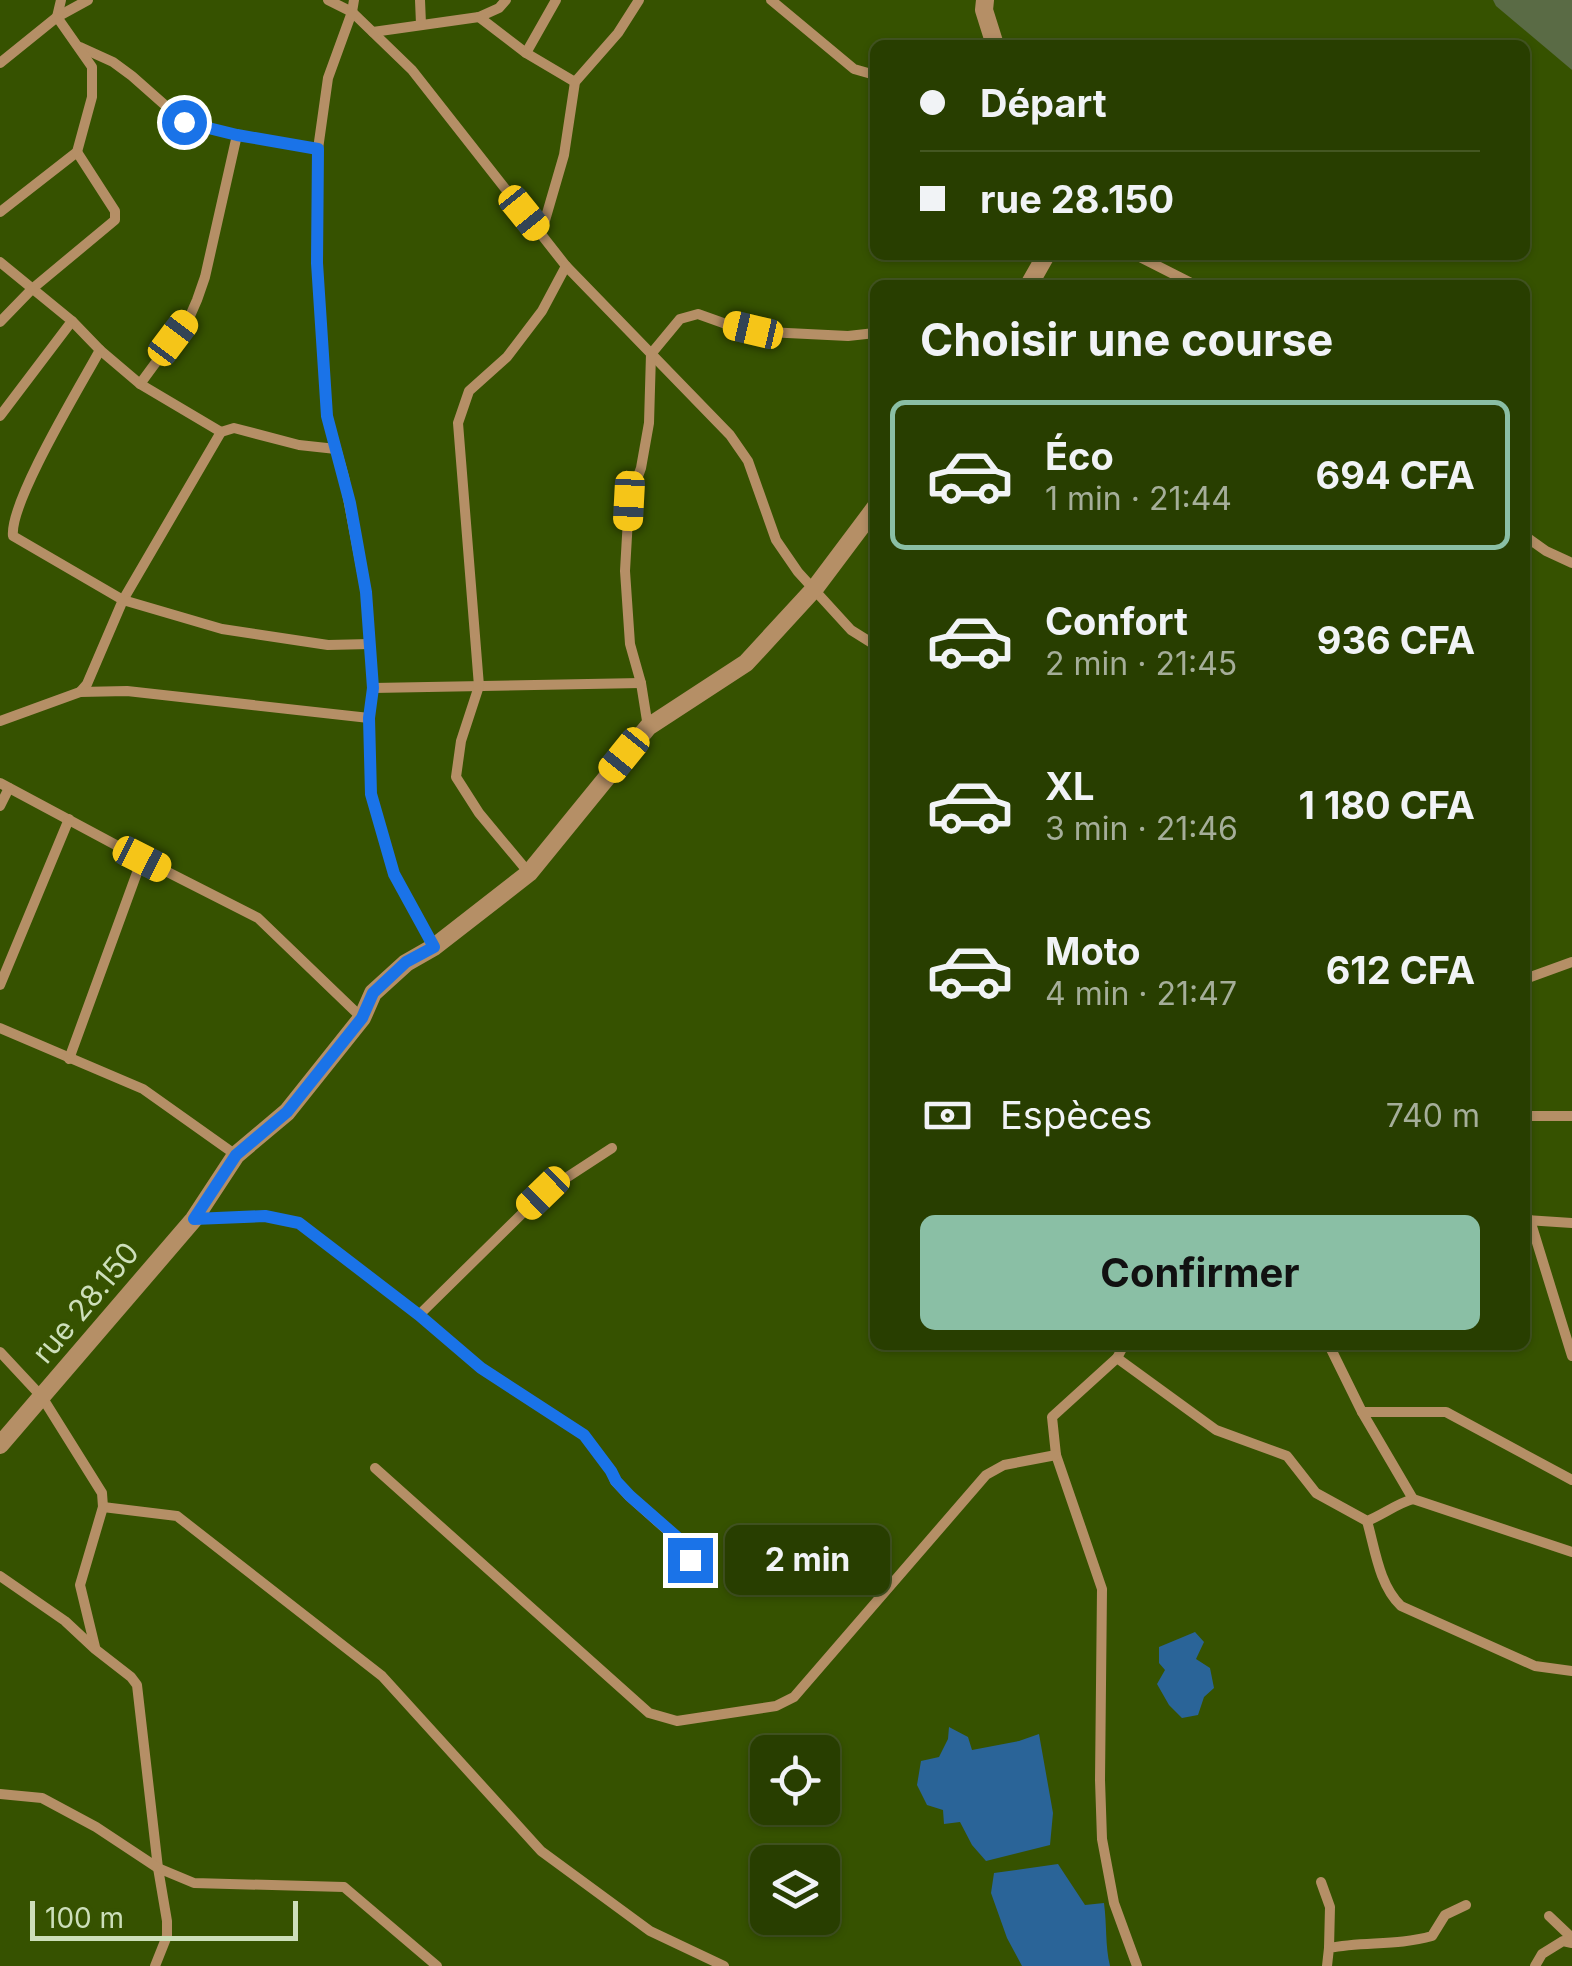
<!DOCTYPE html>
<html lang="fr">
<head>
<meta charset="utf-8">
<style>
  :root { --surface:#283e00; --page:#34490f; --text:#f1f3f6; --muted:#a5ae99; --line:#445722; --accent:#8abfa5 }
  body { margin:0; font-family:Inter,sans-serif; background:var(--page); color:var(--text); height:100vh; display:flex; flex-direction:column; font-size:38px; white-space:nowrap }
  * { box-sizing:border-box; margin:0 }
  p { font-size:32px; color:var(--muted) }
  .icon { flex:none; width:55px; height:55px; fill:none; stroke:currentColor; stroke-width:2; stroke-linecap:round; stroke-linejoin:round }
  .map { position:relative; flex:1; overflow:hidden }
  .drawer { position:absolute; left:870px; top:280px; width:660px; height:1070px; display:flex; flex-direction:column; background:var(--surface); border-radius:15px; box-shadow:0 2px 8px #0004,0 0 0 2px var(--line) }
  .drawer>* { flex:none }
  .guide { position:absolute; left:870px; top:40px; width:660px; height:220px; border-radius:15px; box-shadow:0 2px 8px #0004,0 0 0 2px var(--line); display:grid; align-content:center; height:220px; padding:0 50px; background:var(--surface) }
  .tools { position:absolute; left:750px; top:1735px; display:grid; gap:20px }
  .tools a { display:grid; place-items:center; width:90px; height:90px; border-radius:15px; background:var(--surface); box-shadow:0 2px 8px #0004,0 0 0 2px var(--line); font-size:50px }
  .scale { position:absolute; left:30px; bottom:25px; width:268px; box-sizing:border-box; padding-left:10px; border:5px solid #cddfba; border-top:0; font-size:28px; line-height:35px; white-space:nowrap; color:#cddfba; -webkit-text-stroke:8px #365200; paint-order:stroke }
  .end { position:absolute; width:45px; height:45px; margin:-22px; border:12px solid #1a73e8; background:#fff; box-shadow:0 0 0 5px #fff }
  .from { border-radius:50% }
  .bubble { position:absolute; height:70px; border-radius:15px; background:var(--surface); box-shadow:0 2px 8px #0004,0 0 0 2px var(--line); font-size:32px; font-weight:700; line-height:70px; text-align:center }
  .car { position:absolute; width:30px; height:60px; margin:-30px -15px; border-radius:12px; box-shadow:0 0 8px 2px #0007; background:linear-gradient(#f5c518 24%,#345 0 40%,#f5c518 0 76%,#345 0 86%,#f5c518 0) }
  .guide b { display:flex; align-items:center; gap:35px; height:95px; font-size:38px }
  .guide b+b { border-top:2px solid var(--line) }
  .guide i { width:25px; height:25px; background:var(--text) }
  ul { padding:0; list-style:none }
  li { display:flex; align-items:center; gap:30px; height:150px; margin:0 20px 15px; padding:0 30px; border:5px solid transparent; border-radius:15px }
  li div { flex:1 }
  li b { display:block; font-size:38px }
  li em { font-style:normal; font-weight:700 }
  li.on { border-color:var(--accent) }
  li>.icon { width:90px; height:90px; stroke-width:1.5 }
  h2 { padding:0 50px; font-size:45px; line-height:120px }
  .pay { display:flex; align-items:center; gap:25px; height:110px; padding:0 50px; font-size:38px }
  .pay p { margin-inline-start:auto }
  .button { display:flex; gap:20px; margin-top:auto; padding:20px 50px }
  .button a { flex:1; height:115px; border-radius:15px; background:var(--accent); color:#111; font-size:40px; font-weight:700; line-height:115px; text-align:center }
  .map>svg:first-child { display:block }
  .green { fill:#5a6b45 }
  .water { fill:#2a6498 }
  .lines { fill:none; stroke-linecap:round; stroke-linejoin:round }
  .minor { stroke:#b58f66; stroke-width:10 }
  .tertiary { stroke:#b58f66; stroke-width:18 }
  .route { stroke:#1a73e8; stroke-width:12 }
  .labels { text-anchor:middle; stroke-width:8; stroke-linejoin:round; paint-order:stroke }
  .street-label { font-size:30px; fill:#cddfba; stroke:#365200 }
</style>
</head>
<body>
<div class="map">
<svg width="1572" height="1966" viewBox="0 0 1572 1966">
  <rect width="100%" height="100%" fill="#365200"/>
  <polygon class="green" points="1493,0 1572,0 1572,70 1496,6"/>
  <g class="water">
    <polygon points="1195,1632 1204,1642 1196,1659 1210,1668 1214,1688 1204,1697 1198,1715 1182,1718 1169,1705 1157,1684 1165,1670 1159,1663 1159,1647"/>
    <polygon points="949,1727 968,1737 972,1750 1019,1741 1039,1734 1053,1813 1050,1845 986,1861 972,1845 960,1822 944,1824 943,1810 927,1805 917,1785 921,1761 939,1757 948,1739"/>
    <path d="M 1058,1864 L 1085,1905 L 1104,1903 C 1107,1925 1105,1945 1110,1966 L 1022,1966 L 1007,1938 L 991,1893 L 994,1873 Z"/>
  </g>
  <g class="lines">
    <g class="minor">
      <polyline points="328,0 352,12 412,70 566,266 730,435 748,461 776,540 798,572 851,630 875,645"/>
      <polyline points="354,0 352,12 328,78 318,149 317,263 327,416 344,477 366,593 373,688 369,718 371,794 394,874 434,947"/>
      <polyline points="420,0 421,24"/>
      <polyline points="771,0 854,69 875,75"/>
      <polyline points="479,17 526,53 575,82"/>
      <polyline points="373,32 479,17 499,8 506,0"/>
      <polyline points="80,47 113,62 132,76 184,122 237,135"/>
      <polyline points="526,53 556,0"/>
      <polyline points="0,63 57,17 88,0"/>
      <polyline points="0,212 77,152 92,97 92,67 57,17 61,0"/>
      <polyline points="541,234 564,155 575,82 618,33 639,0"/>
      <polyline points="1136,255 1195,285"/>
      <polyline points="0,262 72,321 0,416"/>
      <polyline points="72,321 100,350 140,384 221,432 123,600 87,684 80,692"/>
      <polyline points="0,322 32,289 115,220 115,211 77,152"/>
      <path d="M 100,350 C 81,385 9,503 13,536 L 123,600 L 222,629 L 328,645 L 370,644"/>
      <polyline points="140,384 190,316 197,300 205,277 237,135 318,149"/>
      <polyline points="221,432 234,428 299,445 336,449"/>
      <polyline points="1525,536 1546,551 1572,563"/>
      <polyline points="373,688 641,683"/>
      <polyline points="0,721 80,692 127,691 369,718"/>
      <polyline points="648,727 641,683 630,644 625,571 629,501 641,468 649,423 651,354 680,319 698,314 726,324 767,332 848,336 875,333"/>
      <polyline points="0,783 142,859 258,918 362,1018"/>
      <polyline points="0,806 9,788"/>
      <polyline points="529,873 479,813 456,777 461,741 479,686 458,423 469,391 507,357 542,311 566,266"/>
      <polyline points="1525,979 1572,962"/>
      <polyline points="0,985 69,819"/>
      <polyline points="0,1028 143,1089 236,1155"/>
      <polyline points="69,1059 142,859"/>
      <polyline points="1525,1116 1572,1116"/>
      <polyline points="195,1219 265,1216 299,1223 419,1315 481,1368 584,1435 611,1471 615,1481 629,1496 686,1547 695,1569 706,1581"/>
      <polyline points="1526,1220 1572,1223"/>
      <polyline points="1530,1220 1572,1356"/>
      <polyline points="419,1315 543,1193 612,1148"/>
      <polyline points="1124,1345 1117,1358 1052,1417 1056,1455 1102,1589 1100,1780 1102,1839 1114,1903 1137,1966"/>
      <polyline points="1329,1345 1362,1412 1413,1499"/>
      <polyline points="0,1352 42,1397 102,1493 103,1507 80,1585 95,1647"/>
      <path d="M 1117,1358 L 1216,1430 L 1287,1456 L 1316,1493 L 1367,1521 C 1384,1514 1396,1504 1413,1499 L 1572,1552"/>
      <polyline points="1362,1412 1446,1412 1572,1480"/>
      <polyline points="375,1468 649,1713 677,1721 776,1706 794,1697 986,1475 1004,1465 1056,1455"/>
      <polyline points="103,1507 177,1516 382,1676 541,1851 650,1931 724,1966"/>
      <path d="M 1367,1521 C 1375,1549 1379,1585 1401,1606 L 1535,1666 L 1572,1671"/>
      <polyline points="0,1576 65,1621 95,1649 131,1677 137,1685 158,1868 167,1921 167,1936 155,1966"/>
      <polyline points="0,1794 42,1798 96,1827 158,1868 194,1883 344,1887 437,1966"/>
      <polyline points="1321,1882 1330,1907 1329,1948"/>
      <polyline points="1549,1916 1572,1938"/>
      <path d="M 1327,1966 L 1329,1948 C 1363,1941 1397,1946 1432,1936 L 1445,1915 L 1466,1905"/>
      <polyline points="1535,1966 1542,1954 1563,1941 1572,1943"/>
    </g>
    <g class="tertiary">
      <polyline points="985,0 984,10 995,45"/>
      <polyline points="1029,285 1046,255"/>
      <polyline points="0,1445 194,1219 236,1155 287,1112 362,1018 373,993 406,963 434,947 529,873 648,727 746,663 815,588 875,508"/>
    </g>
  </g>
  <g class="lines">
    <polyline class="route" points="184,122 237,135 318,149 317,263 327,416 350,503 366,592 373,688 369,718 371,794 394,874 434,947 406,962 373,993 362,1018 287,1112 236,1155 194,1219 265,1216 299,1223 419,1315 481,1368 584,1435 611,1471 616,1481 630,1496 678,1538 686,1547 690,1560"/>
  </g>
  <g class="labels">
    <g class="street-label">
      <text transform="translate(86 1303) rotate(-50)" y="10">rue 28.150</text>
    </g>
  </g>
</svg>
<div class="tools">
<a><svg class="icon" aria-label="locate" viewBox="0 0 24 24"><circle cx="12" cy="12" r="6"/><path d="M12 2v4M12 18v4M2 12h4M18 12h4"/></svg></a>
<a><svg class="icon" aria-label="layers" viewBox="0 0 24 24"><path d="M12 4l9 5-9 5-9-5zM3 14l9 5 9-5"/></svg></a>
</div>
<div class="scale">100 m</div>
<i class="end from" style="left:184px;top:122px"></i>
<i class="end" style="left:690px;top:1560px"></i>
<div class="bubble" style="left:725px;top:1525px;width:165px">2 min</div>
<i class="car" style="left:524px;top:213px;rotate:141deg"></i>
<i class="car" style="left:753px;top:330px;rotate:283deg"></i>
<i class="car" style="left:173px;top:338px;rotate:37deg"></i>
<i class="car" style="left:629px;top:501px;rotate:183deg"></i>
<i class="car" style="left:624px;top:755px;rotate:219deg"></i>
<i class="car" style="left:142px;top:859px;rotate:117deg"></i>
<i class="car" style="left:543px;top:1193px;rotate:226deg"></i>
<div class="guide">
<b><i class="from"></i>Départ</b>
<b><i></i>rue 28.150</b>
</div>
<section class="drawer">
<h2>Choisir une course</h2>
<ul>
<li class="on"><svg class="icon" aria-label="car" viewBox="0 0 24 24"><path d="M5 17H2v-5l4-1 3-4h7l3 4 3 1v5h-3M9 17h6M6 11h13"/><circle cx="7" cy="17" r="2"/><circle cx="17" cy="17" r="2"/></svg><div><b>Éco</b><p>1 min · 21:44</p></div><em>694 CFA</em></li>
<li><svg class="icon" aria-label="car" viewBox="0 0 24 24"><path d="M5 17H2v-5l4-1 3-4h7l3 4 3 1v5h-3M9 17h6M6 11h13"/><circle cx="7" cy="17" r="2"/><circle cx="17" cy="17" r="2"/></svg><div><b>Confort</b><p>2 min · 21:45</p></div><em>936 CFA</em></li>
<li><svg class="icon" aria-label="car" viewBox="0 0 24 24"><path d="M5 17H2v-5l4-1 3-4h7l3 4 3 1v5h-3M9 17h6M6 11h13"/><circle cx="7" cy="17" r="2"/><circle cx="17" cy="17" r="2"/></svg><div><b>XL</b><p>3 min · 21:46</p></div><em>1 180 CFA</em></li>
<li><svg class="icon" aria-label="car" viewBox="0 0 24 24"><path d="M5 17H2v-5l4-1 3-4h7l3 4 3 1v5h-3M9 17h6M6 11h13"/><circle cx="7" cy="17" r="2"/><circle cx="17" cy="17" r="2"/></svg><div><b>Moto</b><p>4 min · 21:47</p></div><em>612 CFA</em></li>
</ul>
<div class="pay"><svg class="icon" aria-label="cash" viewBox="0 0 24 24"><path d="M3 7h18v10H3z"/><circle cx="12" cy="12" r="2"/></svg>Espèces<p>740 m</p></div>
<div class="button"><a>Confirmer</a></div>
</section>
</div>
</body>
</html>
